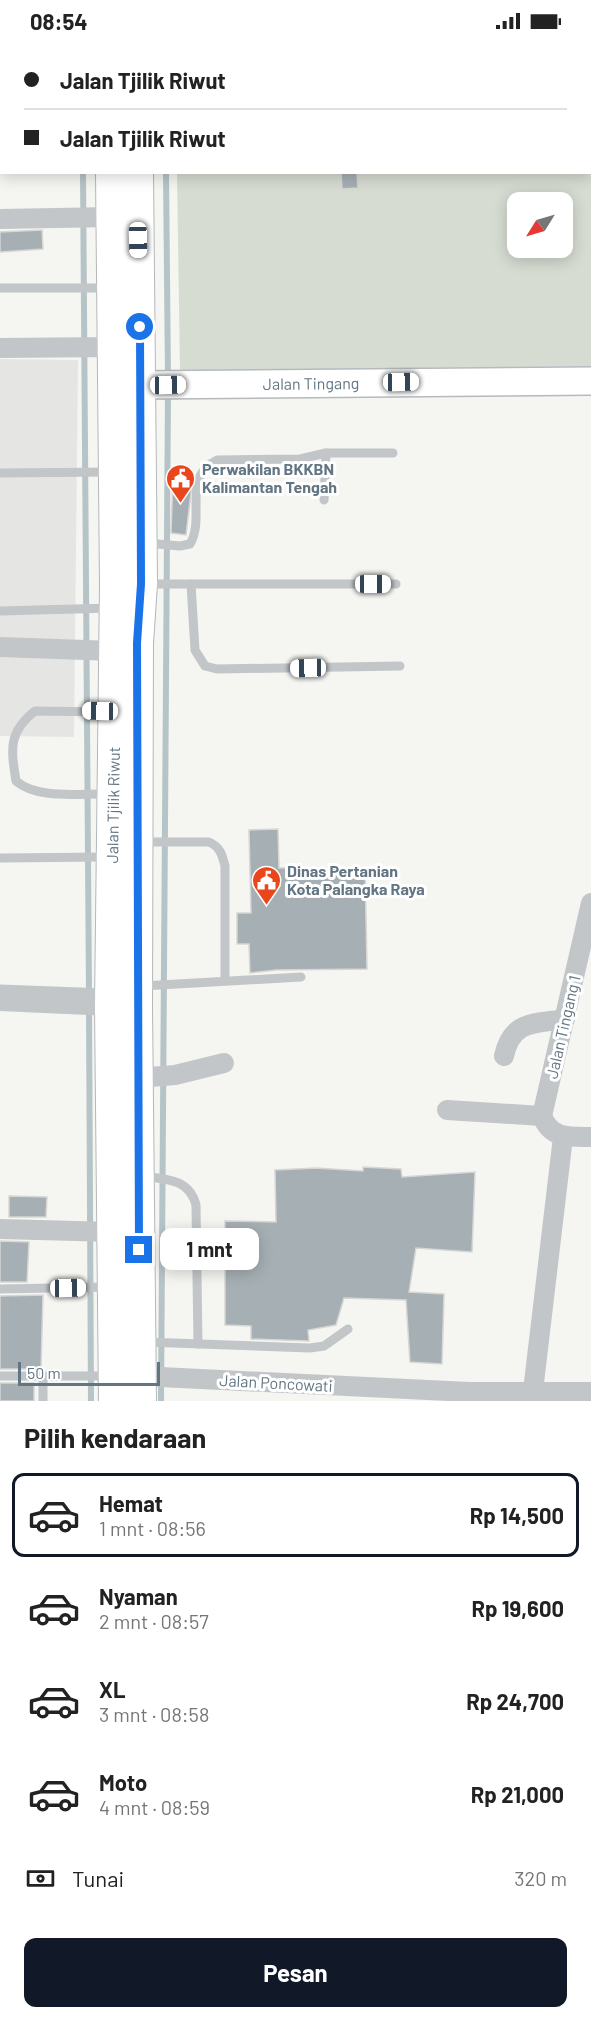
<!DOCTYPE html>
<html lang="id">
<head>
<meta charset="utf-8">
<style>
  :root { --surface:#fff; --page:#f2f2f2; --text:#222; --muted:#767676; --line:#e0e0e0; --accent:#111827 }
  body { margin:0; font-family:Barlow,sans-serif; background:var(--page); color:var(--text); height:100vh; display:flex; flex-direction:column; font-size:22px; white-space:nowrap }
  * { box-sizing:border-box; margin:0 }
  p { font-size:20px; color:var(--muted) }
  .icon { flex:none; width:33px; height:33px; fill:none; stroke:currentColor; stroke-width:2; stroke-linecap:round; stroke-linejoin:round }
  .map { position:relative; height:1359px; overflow:hidden }
  .side { display:flex; flex-direction:column; background:var(--surface); flex:1 }
  .side>* { flex:none }
  .banner { position:absolute; left:0px; top:0px; width:591px; height:132px; box-shadow:0 3px 15px #0003; display:grid; align-content:center; height:132px; padding:0 24px; background:var(--surface) }
  .needle { width:39px; rotate:233deg }
  .buttons { position:absolute; left:507px; top:150px; display:grid; gap:12px }
  .buttons a { display:grid; place-items:center; width:66px; height:66px; border-radius:12px; background:var(--surface); box-shadow:0 3px 15px #0003; font-size:30px }
  .scale { position:absolute; left:18px; bottom:15px; width:142px; box-sizing:border-box; padding-left:6px; border:3px solid #627583; border-top:0; font-size:16px; line-height:21px; white-space:nowrap; color:#627583; -webkit-text-stroke:4px #fff; paint-order:stroke }
  .end { position:absolute; width:27px; height:27px; margin:-14px; border:8px solid #1a73e8; background:#fff; box-shadow:0 0 0 3px #fff }
  .from { border-radius:50% }
  .bubble { position:absolute; height:42px; border-radius:12px; background:var(--surface); box-shadow:0 3px 15px #0003; font-size:20px; font-weight:700; line-height:42px; text-align:center }
  .car { position:absolute; width:18px; height:36px; margin:-18px -9px; border-radius:8px; box-shadow:0 0 4px 2px #0007; background:linear-gradient(#fff 24%,#345 0 40%,#fff 0 76%,#345 0 86%,#fff 0) }
  .banner b { display:flex; align-items:center; gap:21px; height:57px; font-size:22px }
  .banner b+b { border-top:2px solid var(--line) }
  .banner i { width:15px; height:15px; background:var(--text) }
  ul { padding:0; list-style:none }
  li { display:flex; align-items:center; gap:18px; height:84px; margin:0 12px 9px; padding:0 12px; border:3px solid transparent; border-radius:12px }
  li div { flex:1 }
  li b { display:block; font-size:22px }
  li em { font-style:normal; font-weight:700 }
  li.on { border-color:var(--accent) }
  li>.icon { width:54px; height:54px; stroke-width:1.5 }
  h2 { padding:0 24px; font-size:27px; line-height:72px }
  .pay { display:flex; align-items:center; gap:15px; height:66px; padding:0 24px; font-size:22px }
  .pay p { margin-inline-start:auto }
  .primary-button { display:flex; gap:12px; margin-top:auto; padding:12px 24px }
  .primary-button a { flex:1; height:69px; border-radius:12px; background:var(--accent); color:#fff; font-size:24px; font-weight:700; line-height:69px; text-align:center }
  .status { display:flex; justify-content:space-between; align-items:center; height:42px; padding:0 30px; background:var(--surface); direction:ltr }
  .status svg { height:16px; fill:currentColor }
  .map>svg:first-child { display:block }
  .built { fill:#e5e6e4 }
  .green { fill:#d6dcd2; fill-rule:evenodd }
  .lines { fill:none; stroke-linecap:round; stroke-linejoin:round }
  .stream { stroke:#b6c4c8; stroke-width:6 }
  .building { fill:#a6afb4; stroke:#d6d6d4; stroke-width:1.5 }
  .secondary-casing { stroke:#b4babe; stroke-width:30 }
  .trunk-casing { stroke:#b4b8bb; stroke-width:34 }
  .service { stroke:#c2c6c9; stroke-width:9 }
  .minor { stroke:#c2c6c9; stroke-width:20 }
  .secondary { stroke:#fff; stroke-width:27 }
  .trunk { stroke:#fff; stroke-width:32 }
  .route { stroke:#1a73e8; stroke-width:8 }
  .labels { text-anchor:middle; stroke-width:6; stroke-linejoin:round; paint-order:stroke }
  .street-label { font-size:16px; fill:#627583; stroke:#fff }
  .poi-label { font-size:16px; font-weight:bold; fill:#627583; stroke:#fff; text-anchor:start }
</style>
</head>
<body>
<div class="status"><b>08:54</b><svg viewBox="0 0 49 12"><path d="M0 12V9h3v3zM5 12V6h3v6zM10 12V3h3v9zM15 12V0h3v12zM26 1h20v11H26zM47 4h2v5h-2z"/></svg></div>
<div class="map">
<svg width="591" height="1359" viewBox="0 0 591 1359">
  <rect width="100%" height="100%" fill="#f5f5f1"/>
  <polygon class="built" points="0,317 78,318 74,695 0,694"/>
  <path class="green" d="M 176,0 L 591,0 L 591,324 L 180,329 L 177,131 L 590,130 L 590,2 ZM 518,160 L 562,160 L 562,206 L 518,206 Z"/>
  <g class="lines">
    <g class="stream">
      <polyline points="83,0 83,2"/>
      <polyline points="165,0 165,2"/>
      <polyline points="83,130 89,952"/>
      <polyline points="166,130 168,337"/>
      <polyline points="89,965 91,1359"/>
      <polyline points="161,1359 168,350"/>
    </g>
  </g>
  <g class="building">
    <polygon points="341,130 357,130 358,146 342,147"/>
    <polygon points="42,188 43,207 0,210 0,190"/>
    <polygon points="173,432 193,434 186,493 171,491"/>
    <polygon points="278,787 279,826 365,825 367,927 276,928 250,931 249,902 237,902 237,871 251,871 249,788"/>
    <polygon points="363,1125 401,1127 402,1135 475,1130 472,1210 416,1206 409,1250 444,1252 442,1322 410,1320 406,1258 344,1256 336,1283 308,1288 309,1299 251,1297 251,1284 225,1283 225,1179 276,1180 275,1128 316,1126 363,1129"/>
    <polygon points="9,1154 47,1155 46,1175 9,1175"/>
    <polygon points="0,1199 29,1200 27,1240 0,1240"/>
    <polygon points="43,1253 41,1327 0,1327 0,1254"/>
    <rect x="0" y="1341" width="34" height="18"/>
  </g>
  <g class="lines">
    <defs>
      <g id="secondary">
        <path id="s1" d="M 140,343 L 591,339"/>
      </g>
      <g id="trunk">
        <polyline points="111,0 111,2"/>
        <polyline points="137,0 137,2"/>
        <polyline points="112,130 116,542 111,964 115,1359"/>
        <polyline points="137,130 141,542 137,601 136,965 140,1359"/>
      </g>
    </defs>
    <use href="#secondary" class="secondary-casing"/>
    <use href="#trunk" class="trunk-casing"/>
    <g class="service">
      <polyline points="0,246 108,246"/>
      <polyline points="0,431 110,430"/>
      <polyline points="324,458 326,411"/>
      <path d="M 146,501 L 180,504 L 190,502 C 206,475 181,435 217,418 L 300,417 L 326,411 L 393,411"/>
      <polyline points="146,542 396,542"/>
      <polyline points="191,542 195,608 205,624 217,627 400,624"/>
      <polyline points="0,569 112,566"/>
      <path d="M 108,752 C 80,751 38,758 16,739 C 11,707 8,690 35,669 L 109,670"/>
      <path d="M 141,800 L 209,800 C 220,805 222,812 225,824 L 225,938"/>
      <polyline points="0,816 107,815"/>
      <polyline points="142,944 301,935"/>
      <polyline points="0,947 106,951"/>
      <path d="M 141,1134 C 165,1137 189,1136 196,1163 L 198,1302"/>
      <polyline points="0,1247 109,1245"/>
      <polyline points="145,1300 310,1306 324,1304 348,1287"/>
      <polyline points="0,1334 109,1334"/>
      <polyline points="43,1359 43,1334"/>
    </g>
    <g class="minor">
      <polyline points="0,177 112,175"/>
      <polyline points="0,306 115,305"/>
      <polyline points="0,605 114,609"/>
      <polyline points="0,959 111,964"/>
      <path d="M 504,1014 C 512,978 534,982 565,977"/>
      <polyline points="137,1036 175,1033 224,1021"/>
      <polyline points="447,1068 542,1074"/>
      <polyline points="542,1074 591,861"/>
      <path d="M 542,1074 C 551,1097 569,1095 591,1095"/>
      <polyline points="0,1187 113,1190"/>
      <polyline points="140,1334 469,1350 591,1350"/>
      <polyline points="533,1349 563,1095"/>
    </g>
    <use href="#secondary" class="secondary"/>
    <use href="#trunk" class="trunk"/>
  </g>
  <g class="lines">
    <polyline class="route" points="139,1208 137,601 141,542 140,285"/>
  </g>
  <defs>
    <symbol id="civic-pin" viewBox="-11 -11 22 30"><path d="M0 17L-7.5 6A9.5 9.5 0 1 1 7.5 6Z" fill="#ea461c" stroke="#fff"/><path d="M-.6-6.5H3V-4.5H.6V-3L4-1V1h2V6H-6V1h2V-1L-.6-3ZM-1.2 2.5V6h2.4V2.5Z" fill="#fff"/></symbol>
  </defs>
  <g fill-rule="evenodd">
    <use href="#civic-pin" x="164" y="420" width="33" height="45"/>
    <use href="#civic-pin" x="250" y="822" width="33" height="45"/>
  </g>
  <g class="labels">
    <g class="street-label">
      <text dy="6" stroke="none"><textPath href="#s1" startOffset="171">Jalan Tingang</textPath></text>
      <text transform="translate(113 763) rotate(-89)" y="6">Jalan Tjilik Riwut</text>
      <text transform="translate(563 985) rotate(-77)" y="6">Jalan Tingang 1</text>
      <text transform="translate(276 1341) rotate(3)" y="6">Jalan Poncowati</text>
    </g>
    <g class="poi-label">
      <text x="202" y="433">Perwakilan BKKBN<tspan x="202" dy="18">Kalimantan Tengah</tspan></text>
      <text x="287" y="835">Dinas Pertanian<tspan x="287" dy="18">Kota Palangka Raya</tspan></text>
    </g>
  </g>
</svg>
<div class="buttons">
<a><svg class="needle" viewBox="-14 -14 28 28"><path d="M0-13l5 13h-10z" fill="#e53935"/><path d="M0 13l5-13h-10z" fill="#767676"/></svg></a>
</div>
<div class="scale">50 m</div>
<i class="end from" style="left:140px;top:285px"></i>
<i class="end" style="left:139px;top:1208px"></i>
<div class="bubble" style="left:160px;top:1186px;width:99px">1 mnt</div>
<i class="car" style="left:138px;top:198px;rotate:179deg"></i>
<i class="car" style="left:401px;top:340px;rotate:89deg"></i>
<i class="car" style="left:168px;top:343px;rotate:89deg"></i>
<i class="car" style="left:373px;top:542px;rotate:90deg"></i>
<i class="car" style="left:308px;top:626px;rotate:269deg"></i>
<i class="car" style="left:100px;top:669px;rotate:271deg"></i>
<i class="car" style="left:68px;top:1246px;rotate:89deg"></i>
<div class="banner">
<b><i class="from"></i>Jalan Tjilik Riwut</b>
<b><i></i>Jalan Tjilik Riwut</b>
</div>
</div>
<section class="side">
<h2>Pilih kendaraan</h2>
<ul>
<li class="on"><svg class="icon" aria-label="car" viewBox="0 0 24 24"><path d="M5 17H2v-5l4-1 3-4h7l3 4 3 1v5h-3M9 17h6M6 11h13"/><circle cx="7" cy="17" r="2"/><circle cx="17" cy="17" r="2"/></svg><div><b>Hemat</b><p>1 mnt · 08:56</p></div><em>Rp 14,500</em></li>
<li><svg class="icon" aria-label="car" viewBox="0 0 24 24"><path d="M5 17H2v-5l4-1 3-4h7l3 4 3 1v5h-3M9 17h6M6 11h13"/><circle cx="7" cy="17" r="2"/><circle cx="17" cy="17" r="2"/></svg><div><b>Nyaman</b><p>2 mnt · 08:57</p></div><em>Rp 19,600</em></li>
<li><svg class="icon" aria-label="car" viewBox="0 0 24 24"><path d="M5 17H2v-5l4-1 3-4h7l3 4 3 1v5h-3M9 17h6M6 11h13"/><circle cx="7" cy="17" r="2"/><circle cx="17" cy="17" r="2"/></svg><div><b>XL</b><p>3 mnt · 08:58</p></div><em>Rp 24,700</em></li>
<li><svg class="icon" aria-label="car" viewBox="0 0 24 24"><path d="M5 17H2v-5l4-1 3-4h7l3 4 3 1v5h-3M9 17h6M6 11h13"/><circle cx="7" cy="17" r="2"/><circle cx="17" cy="17" r="2"/></svg><div><b>Moto</b><p>4 mnt · 08:59</p></div><em>Rp 21,000</em></li>
</ul>
<div class="pay"><svg class="icon" aria-label="cash" viewBox="0 0 24 24"><path d="M3 7h18v10H3z"/><circle cx="12" cy="12" r="2"/></svg>Tunai<p>320 m</p></div>
<div class="primary-button"><a>Pesan</a></div>
</section>
</body>
</html>
